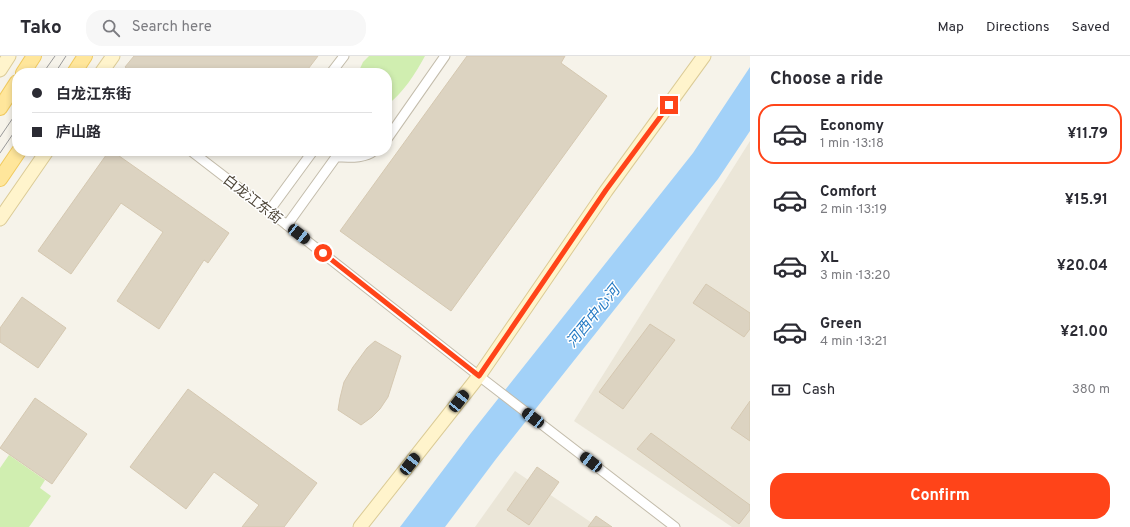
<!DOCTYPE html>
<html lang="en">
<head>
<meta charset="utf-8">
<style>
  :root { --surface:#fff; --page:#f7f7f7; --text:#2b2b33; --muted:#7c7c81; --line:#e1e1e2; --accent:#ff4419 }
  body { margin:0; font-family:Overpass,"Noto Sans SC",sans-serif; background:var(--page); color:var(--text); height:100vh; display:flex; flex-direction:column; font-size:15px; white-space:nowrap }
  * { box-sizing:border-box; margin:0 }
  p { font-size:13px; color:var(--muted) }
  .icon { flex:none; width:22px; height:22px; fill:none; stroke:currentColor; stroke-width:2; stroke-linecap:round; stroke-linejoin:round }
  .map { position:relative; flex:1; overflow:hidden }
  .side { display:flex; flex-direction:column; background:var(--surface); width:380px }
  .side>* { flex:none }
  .banner { position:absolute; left:12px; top:12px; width:380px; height:88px; border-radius:16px; box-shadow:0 2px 6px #0003; display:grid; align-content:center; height:88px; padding:0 20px; background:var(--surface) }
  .end { position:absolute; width:18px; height:18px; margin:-9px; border:5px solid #ff4419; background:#fff; box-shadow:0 0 0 2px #fff }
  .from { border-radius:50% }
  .car { position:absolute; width:12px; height:24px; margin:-12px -6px; border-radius:5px; box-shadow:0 0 3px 1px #0007; background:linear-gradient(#222 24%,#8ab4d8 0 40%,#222 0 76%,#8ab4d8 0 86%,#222 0) }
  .banner b { display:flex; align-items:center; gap:14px; height:38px; font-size:15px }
  .banner b+b { border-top:1px solid var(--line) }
  .banner i { width:10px; height:10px; background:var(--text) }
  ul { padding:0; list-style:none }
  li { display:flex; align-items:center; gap:12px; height:60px; margin:0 8px 6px; padding:0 12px; border:2px solid transparent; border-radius:16px }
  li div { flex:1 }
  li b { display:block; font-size:15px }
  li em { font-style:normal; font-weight:700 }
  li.active { border-color:var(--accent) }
  li>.icon { width:36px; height:36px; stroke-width:1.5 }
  h2 { padding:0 20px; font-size:18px; line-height:48px }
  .pay { display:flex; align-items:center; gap:10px; height:44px; padding:0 20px; font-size:15px }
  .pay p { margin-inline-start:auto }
  .primary-button { display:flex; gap:8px; margin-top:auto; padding:8px 20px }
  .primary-button a { flex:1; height:46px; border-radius:16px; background:var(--accent); color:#fff; font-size:16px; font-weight:700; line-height:46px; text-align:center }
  header { display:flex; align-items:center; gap:24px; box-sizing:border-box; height:56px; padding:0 20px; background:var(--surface); border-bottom:1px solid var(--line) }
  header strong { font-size:19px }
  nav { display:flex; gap:22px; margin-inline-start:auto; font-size:14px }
  .search { width:280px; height:36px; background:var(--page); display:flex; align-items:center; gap:10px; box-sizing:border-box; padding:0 14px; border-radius:16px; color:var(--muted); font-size:15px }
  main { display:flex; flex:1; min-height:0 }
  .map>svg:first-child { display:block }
  .residential { fill:#ebe6d8 }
  .green { fill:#d0eeb0 }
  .water { fill:#a2d1f8 }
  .building { fill:#dcd3c1; stroke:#d5c8b1 }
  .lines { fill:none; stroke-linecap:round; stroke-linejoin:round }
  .street-casing { stroke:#c3bcab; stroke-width:11 }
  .secondary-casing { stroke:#dbcb96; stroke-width:15 }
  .primary-casing { stroke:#f0ca5f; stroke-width:16 }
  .street { stroke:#fff; stroke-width:9 }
  .secondary { stroke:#fff4cc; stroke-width:13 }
  .primary { stroke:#ffe69b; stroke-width:14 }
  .tram { stroke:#999; stroke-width:1 }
  .route { stroke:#ff4419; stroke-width:5 }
  .labels { text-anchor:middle; stroke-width:3; stroke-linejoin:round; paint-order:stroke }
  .street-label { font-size:14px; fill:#4c4437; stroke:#fff }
  .water-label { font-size:15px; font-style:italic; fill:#247ac4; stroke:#fff }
</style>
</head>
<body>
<header>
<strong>Tako</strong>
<div class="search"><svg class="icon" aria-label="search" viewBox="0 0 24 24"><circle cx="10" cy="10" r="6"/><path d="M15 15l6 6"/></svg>Search here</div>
<nav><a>Map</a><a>Directions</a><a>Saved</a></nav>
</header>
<main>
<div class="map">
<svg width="750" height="471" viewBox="0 0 750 471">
  <rect width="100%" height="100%" fill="#f6f3ea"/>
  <g class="residential">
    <polygon points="750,85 750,471 732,471 574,365"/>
    <polygon points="515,415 598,471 475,471"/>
  </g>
  <g class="green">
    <path d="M 369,0 L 425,0 C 415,18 404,36 387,49 L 387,17 L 358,17 L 363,6 Z"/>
    <polygon points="9,399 45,424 40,432 51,440 29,471 0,471 0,412"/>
  </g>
  <polygon class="water" points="750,11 750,75 718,123 496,403 445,471 400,471 471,377 693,97"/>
  <g class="building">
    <polygon points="134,0 318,0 305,17 133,17 125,11"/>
    <polygon points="467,0 565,0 561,7 607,40 451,255 340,175"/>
    <polygon points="109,95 112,95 229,177 208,207 204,204 159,273 117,245 163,176 121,147 71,218 38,195"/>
    <polygon points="706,228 750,257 750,273 744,281 693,247"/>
    <polygon points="22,241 66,272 38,312 0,286 0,272"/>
    <polygon points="650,268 675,284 623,353 599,336"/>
    <polygon points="375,285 401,300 388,341 380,353 372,361 361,369 338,354 340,342 344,326 353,311 367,292"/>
    <polygon points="188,333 317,427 284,471 242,471 259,449 214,416 186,453 130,411"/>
    <polygon points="35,342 87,378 52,428 0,392"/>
    <polygon points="750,345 750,385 731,372"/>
    <polygon points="651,377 750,449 750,454 739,468 637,393"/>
    <polygon points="537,411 559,426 529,469 507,454"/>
    <polygon points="596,460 612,471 588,471"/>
  </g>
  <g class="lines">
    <defs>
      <g id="street">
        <polyline points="331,17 344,0"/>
        <polyline points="387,83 445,0"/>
        <polyline points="191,95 269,155 479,320 675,471"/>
        <polyline points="269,155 313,95"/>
        <path d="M 287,169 L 336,101 C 348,101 364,103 374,95"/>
      </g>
      <g id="secondary">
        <polyline points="0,14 9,0"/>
        <polyline points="101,17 113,0"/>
        <polyline points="0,163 47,95"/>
        <polyline points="360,471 479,320 606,135 704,0"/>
      </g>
      <g id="primary">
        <polyline points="23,17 34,0"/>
        <polyline points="74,17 85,0"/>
        <polyline points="0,52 17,26"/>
        <polyline points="0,123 19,95"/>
      </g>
    </defs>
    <use href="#street" class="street-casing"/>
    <use href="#secondary" class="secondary-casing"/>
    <use href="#primary" class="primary-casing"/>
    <use href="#street" class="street"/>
    <use href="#secondary" class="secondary"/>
    <use href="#primary" class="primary"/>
    <g class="tram">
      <polyline points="43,17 55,0"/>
      <polyline points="55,17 66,0"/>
      <polyline points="0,81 17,56"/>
      <polyline points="0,97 17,72"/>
    </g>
  </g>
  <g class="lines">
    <polyline class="route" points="323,197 479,320 606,134 669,49"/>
  </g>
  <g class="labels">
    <g class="street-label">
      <text transform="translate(253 143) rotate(38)" y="5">白龙江东街</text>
    </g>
    <g class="water-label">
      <text transform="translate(593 260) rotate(-51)" y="5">河西中心河</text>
    </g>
  </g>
</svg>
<i class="end from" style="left:323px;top:197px"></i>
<i class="end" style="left:669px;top:49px"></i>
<i class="car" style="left:299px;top:178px;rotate:128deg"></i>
<i class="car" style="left:459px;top:345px;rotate:38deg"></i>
<i class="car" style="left:533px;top:362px;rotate:308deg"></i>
<i class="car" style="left:591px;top:406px;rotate:308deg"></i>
<i class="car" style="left:410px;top:408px;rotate:38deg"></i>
<div class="banner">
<b><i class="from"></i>白龙江东街</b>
<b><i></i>庐山路</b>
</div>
</div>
<section class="side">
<h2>Choose a ride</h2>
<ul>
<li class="active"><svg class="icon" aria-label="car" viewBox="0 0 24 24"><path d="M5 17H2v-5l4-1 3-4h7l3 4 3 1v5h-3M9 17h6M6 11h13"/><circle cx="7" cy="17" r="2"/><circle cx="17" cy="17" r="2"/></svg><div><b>Economy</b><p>1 min · 13:18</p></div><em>¥11.79</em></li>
<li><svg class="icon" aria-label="car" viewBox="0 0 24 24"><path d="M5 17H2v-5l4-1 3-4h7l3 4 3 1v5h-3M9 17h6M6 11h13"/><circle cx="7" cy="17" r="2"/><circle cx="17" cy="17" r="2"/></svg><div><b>Comfort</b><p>2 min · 13:19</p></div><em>¥15.91</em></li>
<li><svg class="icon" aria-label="car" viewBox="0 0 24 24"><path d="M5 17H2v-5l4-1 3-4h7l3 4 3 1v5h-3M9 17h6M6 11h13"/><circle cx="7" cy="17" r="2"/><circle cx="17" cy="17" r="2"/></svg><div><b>XL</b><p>3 min · 13:20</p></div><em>¥20.04</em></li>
<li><svg class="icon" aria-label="car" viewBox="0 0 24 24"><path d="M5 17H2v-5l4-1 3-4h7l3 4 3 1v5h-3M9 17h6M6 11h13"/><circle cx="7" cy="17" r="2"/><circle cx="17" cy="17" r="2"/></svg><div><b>Green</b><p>4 min · 13:21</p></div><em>¥21.00</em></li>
</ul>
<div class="pay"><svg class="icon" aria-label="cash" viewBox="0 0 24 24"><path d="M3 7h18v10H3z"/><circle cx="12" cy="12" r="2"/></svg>Cash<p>380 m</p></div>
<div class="primary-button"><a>Confirm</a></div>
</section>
</main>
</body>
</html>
